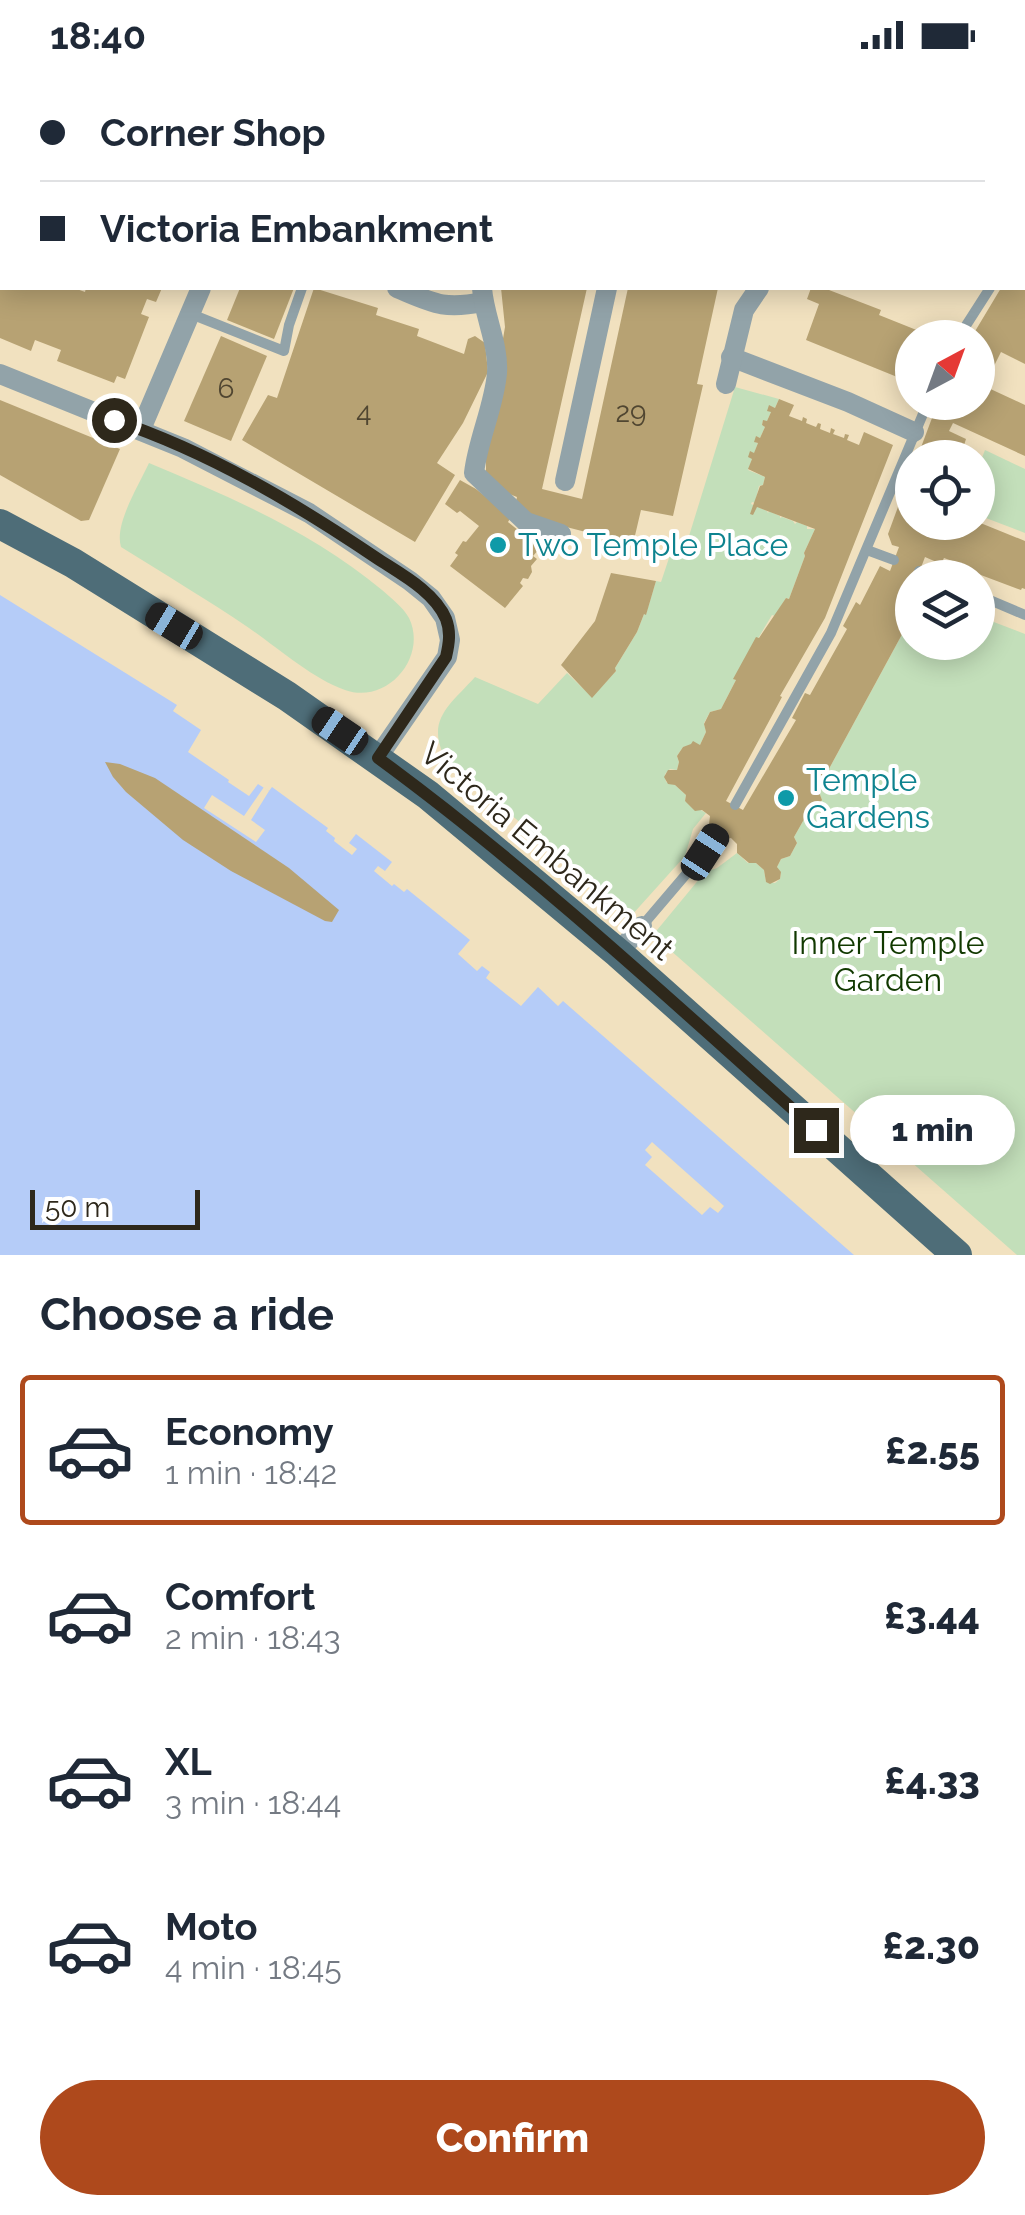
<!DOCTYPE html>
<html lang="en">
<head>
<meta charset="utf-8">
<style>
  :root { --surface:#fff; --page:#f2f2f3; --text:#1f2937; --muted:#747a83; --line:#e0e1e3; --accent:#ae491c }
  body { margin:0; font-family:Raleway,sans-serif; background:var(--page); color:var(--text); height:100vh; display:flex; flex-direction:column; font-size:38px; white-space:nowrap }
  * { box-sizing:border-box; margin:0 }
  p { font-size:32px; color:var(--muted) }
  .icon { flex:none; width:55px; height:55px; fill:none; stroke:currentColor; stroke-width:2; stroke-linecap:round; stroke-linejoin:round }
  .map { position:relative; height:1185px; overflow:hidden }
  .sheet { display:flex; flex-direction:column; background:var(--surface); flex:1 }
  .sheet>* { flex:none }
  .banner { position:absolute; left:0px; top:0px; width:1025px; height:220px; box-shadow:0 5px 25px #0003; display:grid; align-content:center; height:220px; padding:0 40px; background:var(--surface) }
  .needle { width:65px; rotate:41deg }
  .tools { position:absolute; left:895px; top:250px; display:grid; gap:20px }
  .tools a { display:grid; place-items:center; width:100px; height:100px; border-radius:50%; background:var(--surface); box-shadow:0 5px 25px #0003; font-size:50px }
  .scale { position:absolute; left:30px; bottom:25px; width:170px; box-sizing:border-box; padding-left:10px; border:5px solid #2e281b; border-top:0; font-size:28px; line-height:35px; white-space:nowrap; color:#2e281b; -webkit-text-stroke:8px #fff; paint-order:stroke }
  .end { position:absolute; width:45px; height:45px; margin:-22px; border:12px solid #2e281b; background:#fff; box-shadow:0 0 0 5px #fff }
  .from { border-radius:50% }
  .bubble { position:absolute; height:70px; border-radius:35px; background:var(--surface); box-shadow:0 5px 25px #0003; font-size:32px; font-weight:800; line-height:70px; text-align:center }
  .car { position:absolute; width:30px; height:60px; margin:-30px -15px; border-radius:12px; box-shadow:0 0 8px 2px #0007; background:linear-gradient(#222 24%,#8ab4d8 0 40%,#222 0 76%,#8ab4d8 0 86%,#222 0) }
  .banner b { display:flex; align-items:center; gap:35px; height:95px; font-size:38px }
  .banner b+b { border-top:2px solid var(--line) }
  .banner i { width:25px; height:25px; background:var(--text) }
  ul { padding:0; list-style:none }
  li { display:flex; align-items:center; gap:30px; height:150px; margin:0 20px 15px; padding:0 20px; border:5px solid transparent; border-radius:10px }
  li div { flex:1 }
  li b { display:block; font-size:38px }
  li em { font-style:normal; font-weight:800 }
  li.on { border-color:var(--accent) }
  li>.icon { width:90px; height:90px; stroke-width:1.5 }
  h2 { padding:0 40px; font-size:45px; line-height:120px }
  .primary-button { display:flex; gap:20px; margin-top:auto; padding:20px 40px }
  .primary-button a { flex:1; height:115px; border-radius:60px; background:var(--accent); color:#fff; font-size:40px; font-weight:800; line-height:115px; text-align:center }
  .status { display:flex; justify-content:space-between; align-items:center; height:70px; padding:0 50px; background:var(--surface); direction:ltr }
  .status svg { height:28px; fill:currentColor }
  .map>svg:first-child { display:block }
  .green { fill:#c3dfba }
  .water { fill:#b5ccf8 }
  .pier { fill:#f1e1bf }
  .building { fill:#b7a273 }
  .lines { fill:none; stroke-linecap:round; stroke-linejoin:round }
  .lane { stroke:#92a3a9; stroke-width:10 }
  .street { stroke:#92a3a9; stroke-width:20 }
  .primary { stroke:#4e6d78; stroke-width:30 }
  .route { stroke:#2e281b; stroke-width:12 }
  .culture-dot { fill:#0f9aa8; stroke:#fff; stroke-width:4 }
  .labels { text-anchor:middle; stroke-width:8; stroke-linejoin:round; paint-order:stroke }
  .number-label { font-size:28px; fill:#504631 }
  .culture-label { font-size:32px; fill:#0d838f; stroke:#fff; text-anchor:start }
  .street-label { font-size:32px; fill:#2e281b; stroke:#fff }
  .park-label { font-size:32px; fill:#113900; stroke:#fff }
</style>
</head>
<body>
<div class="status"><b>18:40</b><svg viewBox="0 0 49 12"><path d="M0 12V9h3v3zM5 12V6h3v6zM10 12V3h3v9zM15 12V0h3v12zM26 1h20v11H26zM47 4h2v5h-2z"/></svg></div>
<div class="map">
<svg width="1025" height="1185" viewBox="0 0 1025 1185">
  <rect width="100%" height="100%" fill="#f1e1bf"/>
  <g class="green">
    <path d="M 735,317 L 779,329 L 775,338 L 770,336 L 771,342 L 767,351 L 763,351 L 762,355 L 765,357 L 760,368 L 757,367 L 755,372 L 758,373 L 748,400 L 765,407 L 763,415 L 759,416 L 755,433 L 752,432 L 751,434 L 767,441 L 768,443 L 769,441 L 780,446 L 780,448 L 782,447 L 793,451 L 795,454 L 797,452 L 807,456 L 807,459 L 815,459 L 804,483 L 805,486 L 789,529 L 786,528 L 775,546 L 772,545 L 734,609 L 736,610 L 721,639 L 710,642 L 704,653 L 706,662 L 700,675 L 683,677 L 677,686 L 679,692 L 677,700 L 670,699 L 665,704 L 666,712 L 675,715 L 686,725 L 685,731 L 706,743 L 693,759 L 685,786 L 631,846 L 446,690 C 425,650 449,636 475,607 L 538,634 L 567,603 L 592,627 L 616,601 L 615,598 L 637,562 L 644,544 L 646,544 L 656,511 L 661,512 L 673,476 L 685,479 Z"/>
    <polygon points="985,380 1025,399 1025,463 978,445 978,398"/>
    <path d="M 149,393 C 231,427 314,463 382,520 C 391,528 403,537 409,548 C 428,587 387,635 345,620 C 313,609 278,578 249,558 C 208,530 164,504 121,477 C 114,454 139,415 149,393 Z"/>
    <polygon points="912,546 912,572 978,572 978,546 1025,564 1025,1185 1017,1185 653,865 705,802 717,798 737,783 748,793 756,793 764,800 766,812 775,813 780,809 781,803 777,797 781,789 790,786 797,773 794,767 807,744 815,742 822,730 819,722 826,711 824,708"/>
  </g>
  <polygon class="water" points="0,525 177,635 173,641 201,660 188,682 229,710 228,712 249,726 258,714 269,721 272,717 328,758 326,761 335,768 334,771 352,785 357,779 349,773 356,764 392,792 385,801 378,796 374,801 392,816 394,814 404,822 407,819 470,870 458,884 477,901 482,896 490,902 486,908 521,936 538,917 558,936 563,931 854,1185 0,1185"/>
  <g class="pier">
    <polygon points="264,717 269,721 251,750 265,760 256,772 204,738 212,725 244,746"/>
    <polygon points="652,1072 724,1136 718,1143 710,1137 702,1145 645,1095 652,1087 645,1080"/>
  </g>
  <g class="building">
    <polygon points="0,218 74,218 85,222 86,218 162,218 156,232 147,229 141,244 149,247 125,309 117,306 114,313 57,291 61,280 35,270 31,281 0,268"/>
    <polygon points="240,218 294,218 274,269 227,250"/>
    <polygon points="314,218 378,238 376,245 419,259 417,266 464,284 468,269 475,266 485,273 488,302 463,353 437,393 455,405 415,472 242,370 268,325 277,328"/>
    <polygon points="501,218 587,218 542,419 582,429 628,218 718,218 697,314 703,315 673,446 641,440 633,474 527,447 515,435 517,427 502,421 486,408 486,368 505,257"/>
    <polygon points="811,218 829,218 829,220 881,240 879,245 934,267 912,268 912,313 806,270 819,234 807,229"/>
    <polygon points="1001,218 1025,218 1025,294 1001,282 984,316 1025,335 1025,386 953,353 949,361 966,369 960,388 917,388 938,332 978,332 978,268 971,268"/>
    <polygon points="221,266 267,286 231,371 184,351"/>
    <polygon points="779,329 794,335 789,346 802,351 803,347 807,349 806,353 816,357 818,353 821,354 820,359 830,363 831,358 835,360 833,364 844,368 845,364 849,365 847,370 859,375 864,362 893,375 825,548 780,626 782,627 726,731 743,740 796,650 792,648 805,623 810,625 847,559 843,556 856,532 860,535 880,496 890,501 899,477 892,475 888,464 912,399 912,452 940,452 951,457 952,452 973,456 974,452 978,452 1025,471 1025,519 1022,518 1021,520 957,496 958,493 944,488 941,494 925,487 917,508 912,508 912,546 824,708 826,710 819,722 822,730 815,742 807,744 794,767 797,773 790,786 781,789 777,797 781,802 780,809 770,814 766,812 764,800 756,793 749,793 737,783 737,774 731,768 726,769 714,755 709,754 710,746 702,740 695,741 685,731 686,725 675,715 668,714 664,707 668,700 677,700 679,692 677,686 683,677 691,674 693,671 700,675 706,662 704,654 710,642 721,639 736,610 733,609 756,567 759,568 786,528 789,529 805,486 804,483 815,459 757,437 753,445 750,444 760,416 763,415 765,407 748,399 752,389 748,387 750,381 754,383 758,373 754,372 756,366 760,368 765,357 762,355 763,350 767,351 771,342 767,341 769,335 775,338"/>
    <polygon points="0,330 120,379 89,450 81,451 0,405"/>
    <polygon points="460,410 476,419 511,447 508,452 540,478 533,486 537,489 531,496 532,502 528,509 523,508 520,513 523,516 505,538 450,496 458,485 455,483 463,471 466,472 479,456 460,441 457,443 445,434"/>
    <polygon points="611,503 656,511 646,545 644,544 637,562 615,598 616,601 592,628 561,595 595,551"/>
    <polygon points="105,692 120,694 155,708 289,798 339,840 332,852 325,851 231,801 183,770 126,722 113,707"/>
  </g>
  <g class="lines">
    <g class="lane">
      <polyline points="1022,170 1025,166"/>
      <polyline points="191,244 284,281 289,255 302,218"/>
      <polyline points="958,268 990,218"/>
      <polyline points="867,480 894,490"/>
      <polyline points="919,501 934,508"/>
      <polyline points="978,525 1025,545"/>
      <polyline points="735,735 831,563 928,332"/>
      <polyline points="642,856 705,782 718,762"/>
    </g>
    <g class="street">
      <polyline points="286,2 287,0"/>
      <polyline points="502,2 502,0"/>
      <polyline points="646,2 646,0"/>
      <path d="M 397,218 C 433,233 443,240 483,232"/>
      <path d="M 482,218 C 484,246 499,275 497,303 C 494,337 478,369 474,403 L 526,452 L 561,464"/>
      <polyline points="731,287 848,332 914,362"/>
      <polyline points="0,304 183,378 309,443 410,511 431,528 445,548 450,570 447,587 378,687"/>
      <polyline points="726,314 744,240 759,218"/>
      <polyline points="141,359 201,218"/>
      <polyline points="565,411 607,218"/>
      <polyline points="618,883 642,856"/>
    </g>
    <polyline class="primary" points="0,454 73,493 287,626 428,725 618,883 957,1185"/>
  </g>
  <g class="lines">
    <path class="route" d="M 114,350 C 209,382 295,433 378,489 C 401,504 435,522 446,549 C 451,562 449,574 446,587 L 378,688 C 532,801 673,932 816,1060"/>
  </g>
  <g class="culture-dot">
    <circle cx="498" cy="475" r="10"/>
    <circle cx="786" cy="728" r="10"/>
  </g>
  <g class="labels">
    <g class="number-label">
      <text x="226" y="328">6</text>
      <text x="364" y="351">4</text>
      <text x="631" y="352">29</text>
    </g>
    <g class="culture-label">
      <text x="518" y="486">Two Temple Place</text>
      <text x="806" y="721">Temple<tspan x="806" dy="37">Gardens</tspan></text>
    </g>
    <g class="street-label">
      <text transform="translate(547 781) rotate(40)" y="11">Victoria Embankment</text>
    </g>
    <g class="park-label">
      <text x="888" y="884">Inner Temple<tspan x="888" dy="37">Garden</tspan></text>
    </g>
  </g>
</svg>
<div class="tools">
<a><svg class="needle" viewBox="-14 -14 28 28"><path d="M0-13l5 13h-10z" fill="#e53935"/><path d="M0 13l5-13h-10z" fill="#747a83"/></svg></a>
<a><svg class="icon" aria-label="locate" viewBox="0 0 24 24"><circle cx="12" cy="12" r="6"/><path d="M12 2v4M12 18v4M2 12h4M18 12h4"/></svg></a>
<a><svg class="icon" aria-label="layers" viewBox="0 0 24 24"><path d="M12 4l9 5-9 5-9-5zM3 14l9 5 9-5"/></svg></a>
</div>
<div class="scale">50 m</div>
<i class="end from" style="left:114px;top:350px"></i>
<i class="end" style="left:816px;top:1060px"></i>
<div class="bubble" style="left:850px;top:1025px;width:165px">1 min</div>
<i class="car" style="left:174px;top:556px;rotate:301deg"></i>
<i class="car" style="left:340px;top:661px;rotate:304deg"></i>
<i class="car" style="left:705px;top:782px;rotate:33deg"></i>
<div class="banner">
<b><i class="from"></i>Corner Shop</b>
<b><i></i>Victoria Embankment</b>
</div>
</div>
<section class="sheet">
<h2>Choose a ride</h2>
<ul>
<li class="on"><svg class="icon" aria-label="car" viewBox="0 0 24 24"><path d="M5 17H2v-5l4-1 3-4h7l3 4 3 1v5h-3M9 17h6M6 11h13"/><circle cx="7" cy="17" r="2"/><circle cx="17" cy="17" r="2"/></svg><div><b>Economy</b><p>1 min · 18:42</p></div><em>£2.55</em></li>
<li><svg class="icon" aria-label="car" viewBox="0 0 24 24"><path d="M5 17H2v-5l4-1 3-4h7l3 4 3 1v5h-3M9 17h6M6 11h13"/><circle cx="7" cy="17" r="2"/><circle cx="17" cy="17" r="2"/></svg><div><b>Comfort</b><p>2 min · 18:43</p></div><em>£3.44</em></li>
<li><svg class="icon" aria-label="car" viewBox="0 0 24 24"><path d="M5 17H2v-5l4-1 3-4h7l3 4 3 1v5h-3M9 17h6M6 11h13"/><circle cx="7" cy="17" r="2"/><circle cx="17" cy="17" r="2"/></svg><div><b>XL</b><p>3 min · 18:44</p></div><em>£4.33</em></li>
<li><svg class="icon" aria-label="car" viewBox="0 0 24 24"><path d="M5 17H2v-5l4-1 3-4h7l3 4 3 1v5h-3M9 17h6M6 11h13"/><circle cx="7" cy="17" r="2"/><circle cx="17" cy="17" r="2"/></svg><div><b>Moto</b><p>4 min · 18:45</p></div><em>£2.30</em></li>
</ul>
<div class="primary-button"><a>Confirm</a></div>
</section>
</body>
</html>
